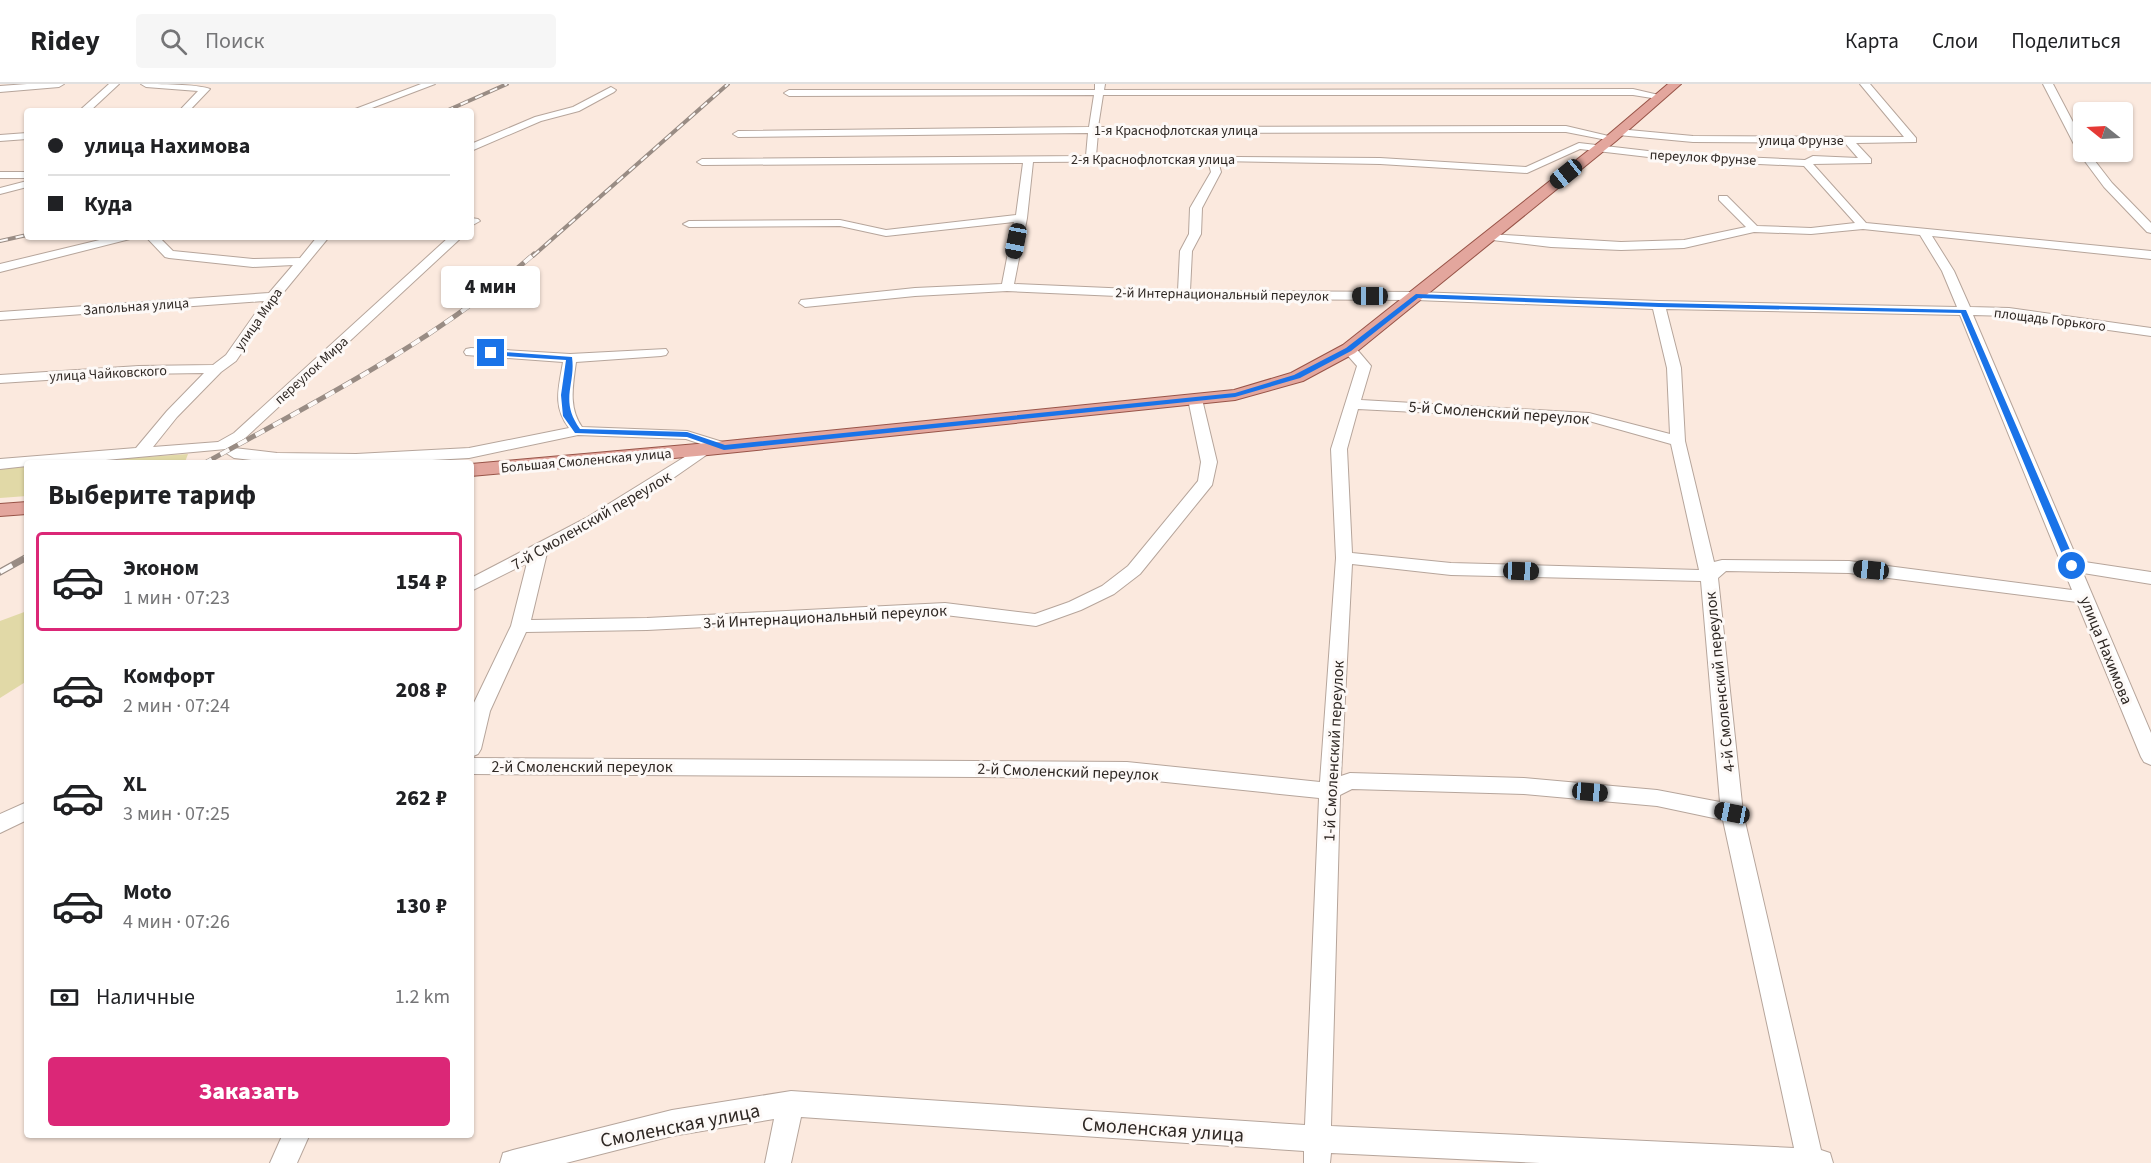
<!DOCTYPE html>
<html lang="ru">
<head>
<meta charset="utf-8">
<style>
  :root { --surface:#fff; --page:#f6f6f6; --text:#202124; --muted:#757577; --line:#e0e0e0; --accent:#db2777 }
  body { margin:0; font-family:"Source Sans 3",sans-serif; background:var(--page); color:var(--text); height:100vh; display:flex; flex-direction:column; font-size:22px; white-space:nowrap }
  * { box-sizing:border-box; margin:0 }
  p { font-size:20px; color:var(--muted) }
  .icon { flex:none; width:33px; height:33px; fill:none; stroke:currentColor; stroke-width:2; stroke-linecap:round; stroke-linejoin:round }
  .map { position:relative; flex:1; overflow:hidden }
  .drawer { position:absolute; left:24px; top:376px; width:450px; height:678px; display:flex; flex-direction:column; background:var(--surface); border-radius:6px; box-shadow:0 2px 4px #0004 }
  .drawer>* { flex:none }
  .top-card { position:absolute; left:24px; top:24px; width:450px; height:132px; border-radius:6px; box-shadow:0 2px 4px #0004; display:grid; align-content:center; height:132px; padding:0 24px; background:var(--surface) }
  .needle { width:39px; rotate:288deg }
  .controls { position:absolute; left:2073px; top:18px; display:grid; gap:12px }
  .controls a { display:grid; place-items:center; width:60px; height:60px; border-radius:6px; background:var(--surface); box-shadow:0 2px 4px #0004; font-size:30px }
  .end { position:absolute; width:27px; height:27px; margin:-14px; border:8px solid #1a73e8; background:#fff; box-shadow:0 0 0 3px #fff }
  .from { border-radius:50% }
  .bubble { position:absolute; height:42px; border-radius:6px; background:var(--surface); box-shadow:0 2px 4px #0004; font-size:20px; font-weight:800; line-height:42px; text-align:center }
  .car { position:absolute; width:18px; height:36px; margin:-18px -9px; border-radius:8px; box-shadow:0 0 4px 2px #0007; background:linear-gradient(#222 24%,#8ab4d8 0 40%,#222 0 76%,#8ab4d8 0 86%,#222 0) }
  .top-card b { display:flex; align-items:center; gap:21px; height:57px; font-size:22px }
  .top-card b+b { border-top:2px solid var(--line) }
  .top-card i { width:15px; height:15px; background:var(--text) }
  ul { padding:0; list-style:none }
  li { display:flex; align-items:center; gap:18px; height:99px; margin:0 12px 9px; padding:0 12px; border:3px solid transparent; border-radius:6px }
  li div { flex:1 }
  li b { display:block; font-size:22px }
  li em { font-style:normal; font-weight:800 }
  li.on { border-color:var(--accent) }
  li>.icon { width:54px; height:54px; stroke-width:1.5 }
  h2 { padding:0 24px; font-size:27px; line-height:72px }
  .pay { display:flex; align-items:center; gap:15px; height:66px; padding:0 24px; font-size:22px }
  .pay p { margin-inline-start:auto }
  .primary-button { display:flex; gap:12px; margin-top:auto; padding:12px 24px }
  .primary-button a { flex:1; height:69px; border-radius:6px; background:var(--accent); color:#fff; font-size:24px; font-weight:800; line-height:69px; text-align:center }
  header { display:flex; align-items:center; gap:36px; box-sizing:border-box; height:84px; padding:0 30px; background:var(--surface); border-bottom:2px solid var(--line) }
  header strong { font-size:28px }
  nav { display:flex; gap:33px; margin-inline-start:auto; font-size:21px }
  .search { width:420px; height:54px; background:var(--page); display:flex; align-items:center; gap:15px; box-sizing:border-box; padding:0 21px; border-radius:6px; color:var(--muted); font-size:22px }
  .map>svg:first-child { display:block }
  .green { fill:#e1d9a7 }
  .lines { fill:none; stroke-linecap:round; stroke-linejoin:round }
  .minor-casing { stroke:#b6a59b; stroke-width:2 }
  .major-casing { stroke:#985448; stroke-width:2 }
  .minor { fill:#fff; fill-rule:evenodd }
  .major { fill:#e3a69d; fill-rule:evenodd }
  .rail-far2-casing { stroke:#998c84; stroke-width:4 }
  .rail-far1-casing { stroke:#998c84; stroke-width:5 }
  .rail-casing { stroke:#998c84; stroke-width:7 }
  .rail-far2 { stroke:#fdf9f7; stroke-width:2; stroke-dasharray:8; stroke-linecap:butt }
  .rail-far1 { stroke:#fdf9f7; stroke-width:4; stroke-dasharray:10; stroke-linecap:butt }
  .rail { stroke:#fdf9f7; stroke-width:4.5; stroke-dasharray:14; stroke-linecap:butt }
  .route { fill:#1a73e8 }
  .labels { text-anchor:middle; stroke-width:6; stroke-linejoin:round; paint-order:stroke }
  .far-street-label { font-size:14px; fill:#2f2824; stroke:#fdf9f7 }
  .street-label { font-size:16px; fill:#2f2824; stroke:#fdf9f7 }
  .near-street-label { font-size:20px; fill:#2f2824; stroke:#fdf9f7 }
</style>
</head>
<body>
<header>
<strong>Ridey</strong>
<div class="search"><svg class="icon" aria-label="search" viewBox="0 0 24 24"><circle cx="10" cy="10" r="6"/><path d="M15 15l6 6"/></svg>Поиск</div>
<nav><a>Карта</a><a>Слои</a><a>Поделиться</a></nav>
</header>
<div class="map">
<svg width="2151" height="1079" viewBox="0 0 2151 1079">
  <rect width="100%" height="100%" fill="#fbe9de"/>
  <g class="green">
    <polygon points="188,370 185,378 181,379 44,380"/>
    <polygon points="27,381 27,412 0,414 0,382"/>
    <polygon points="27,527 27,597 0,614 0,537"/>
  </g>
  <g class="lines">
    <defs>
      <g id="minor">
        <polygon points="27,0 64,0 59,3 0,8 0,2"/>
        <polygon points="109,0 119,0 90,27 79,27"/>
        <path d="M 141,0 C 158,0 197,0 210,5 L 189,27 L 179,27 L 198,7 L 146,3 Z"/>
        <polygon points="421,0 435,0 364,27 350,27"/>
        <path d="M 1095,0 L 1105,0 L 1104,6 L 1633,5 L 1663,12 L 1658,15 L 1633,11 L 1103,11 L 1098,43 L 1566,42 L 1617,54 L 1612,57 L 1566,48 L 1098,49 L 1096,72 L 1380,74 L 1526,83 L 1579,59 L 1674,70 L 1805,76 L 1813,72 L 1858,74 L 1845,59 L 1693,58 L 1618,51 L 1613,48 L 1618,45 L 1693,52 L 1904,53 L 1860,0 L 1870,0 L 1916,54 L 1916,58 L 1856,59 L 1871,75 L 1871,79 L 1813,80 L 1866,139 L 2151,167 L 2151,175 L 1932,152 L 1954,187 L 1970,223 L 2009,224 L 2151,244 L 2151,252 L 2009,232 L 1973,231 L 2078,477 L 2151,488 L 2151,500 L 2083,489 L 2151,649 L 2151,681 L 2144,678 L 2141,673 L 2077,518 L 1849,489 L 1726,487 L 1718,494 L 1743,729 L 1821,1066 L 1830,1069 L 1833,1079 L 1540,1079 L 1331,1069 L 1330,1079 L 1304,1079 L 1304,1067 L 801,1033 L 791,1079 L 765,1079 L 774,1035 L 672,1052 L 566,1079 L 500,1079 L 503,1069 L 513,1066 L 672,1026 L 791,1007 L 1305,1041 L 1319,714 L 1127,694 L 471,690 L 471,674 L 1127,678 L 1320,698 L 1336,474 L 1331,365 L 1357,282 L 1342,265 L 1344,262 L 1354,262 L 1371,282 L 1361,316 L 1589,329 L 1670,350 L 1667,284 L 1653,225 L 1416,216 L 1184,215 L 1007,207 L 915,212 L 805,223 L 799,219 L 801,216 L 915,204 L 1002,200 L 1014,138 L 886,152 L 840,142 L 689,143 L 683,140 L 689,137 L 840,136 L 886,146 L 1016,131 L 1023,79 L 702,81 L 697,78 L 702,75 L 1086,72 L 1088,49 L 738,53 L 733,50 L 738,47 L 1089,43 L 1094,11 L 789,12 L 784,9 L 789,6 L 1095,6 ZM 1580,65 L 1674,76 L 1804,82 L 1855,139 L 1811,144 L 1757,142 L 1727,112 L 1719,112 L 1719,116 L 1746,143 L 1684,156 L 1621,158 L 1488,150 L 1482,153 L 1484,155 L 1551,163 L 1621,166 L 1684,164 L 1754,148 L 1811,150 L 1863,145 L 1920,151 L 1942,187 L 1957,223 L 1659,217 L 1416,208 L 1190,207 L 1192,167 L 1201,150 L 1202,124 L 1221,88 L 1218,77 L 1380,80 L 1527,89 ZM 1208,77 L 1211,88 L 1190,124 L 1189,150 L 1180,167 L 1178,207 L 1014,200 L 1027,134 L 1033,78 ZM 1666,225 L 1960,231 L 2072,506 L 1849,477 L 1722,476 L 1714,478 L 1685,357 L 1681,284 ZM 1358,325 L 1589,337 L 1671,360 L 1699,486 L 1451,479 L 1352,469 L 1347,365 ZM 1352,480 L 1451,491 L 1701,497 L 1720,718 L 1657,706 L 1524,694 L 1350,689 L 1341,692 ZM 1352,705 L 1524,710 L 1657,722 L 1723,736 L 1794,1064 L 1331,1042 L 1340,711 Z"/>
        <polygon points="2043,0 2053,0 2084,59 2084,68 2088,68 2112,99 2151,139 2151,149 2147,148 2104,103 2078,68"/>
        <polygon points="611,3 616,6 614,8 579,27 541,37 471,67 471,60 535,33 573,23"/>
        <polygon points="27,49 27,55 0,57 0,51"/>
        <rect x="0" y="88" width="27" height="6"/>
        <polygon points="27,97 27,103 0,110 0,104"/>
        <polygon points="471,134 478,135 480,137 471,142"/>
        <polygon points="112,153 132,153 130,155 0,188 0,180"/>
        <polygon points="146,153 159,153 173,167 253,175 300,174 317,153 329,153 278,215 236,277 221,288 177,333 153,363 218,358 234,349 449,153 462,153 244,355 226,365 62,380 27,380 27,382 0,385 0,375 136,364 167,327 204,289 139,290 0,299 0,291 139,282 213,281 226,271 264,217 0,236 0,228 269,209 293,181 253,183 169,174 165,173"/>
        <path d="M 471,264 L 570,270 L 666,265 L 668,268 L 666,271 L 661,272 L 576,278 C 573,301 568,323 582,343 L 687,347 L 729,360 L 732,363 L 724,368 L 715,365 L 656,406 L 547,469 L 531,536 L 647,534 L 945,519 L 1035,530 L 1069,518 L 1102,502 L 1128,482 L 1198,397 L 1201,378 L 1188,315 L 1195,311 L 1202,315 L 1217,378 L 1212,401 L 1140,490 L 1114,510 L 1081,526 L 1042,540 L 1036,542 L 945,531 L 647,546 L 526,548 L 490,627 L 481,665 L 478,670 L 471,673 L 471,625 L 511,542 L 527,479 L 471,507 L 471,494 L 586,434 L 704,361 L 686,355 L 578,351 L 469,374 L 358,380 L 277,379 L 234,374 L 226,369 L 234,364 L 277,369 L 356,370 L 469,364 L 569,344 C 552,322 559,303 563,278 L 466,271 L 464,268 L 466,265 Z"/>
        <polygon points="27,718 27,736 0,749 0,730"/>
        <polygon points="282,1052 309,1052 297,1079 270,1079"/>
      </g>
      <g id="major">
        <polygon points="1668,0 1681,0 1616,57 1355,269 1303,297 1235,316 708,371 471,392 471,380 708,359 1234,306 1291,289 1343,261 1608,51"/>
        <polygon points="27,418 27,430 0,432 0,420"/>
      </g>
    </defs>
    <use href="#minor" class="minor-casing"/>
    <use href="#major" class="major-casing"/>
    <use href="#minor" class="minor"/>
    <use href="#major" class="major"/>
    <defs>
      <g id="rail-far2">
        <polyline points="446,27 507,0"/>
        <polyline points="0,157 27,151"/>
        <polyline points="533,172 728,0"/>
      </g>
      <path id="rail-far1" d="M 203,380 C 317,317 436,257 534,170"/>
      <polyline id="rail" points="0,488 27,473"/>
    </defs>
    <use href="#rail-far2" class="rail-far2-casing"/>
    <use href="#rail-far1" class="rail-far1-casing"/>
    <use href="#rail" class="rail-casing"/>
    <use href="#rail-far2" class="rail-far2"/>
    <use href="#rail-far1" class="rail-far1"/>
    <use href="#rail" class="rail"/>
  </g>
  <path class="route" d="M 1416,210 L 1659,219 L 1966,226 L 2077,482 L 2072,485 L 2067,482 L 1961,229 L 1659,223 L 1418,214 L 1351,267 L 1300,294 L 1235,313 L 724,366 L 687,353 L 575,349 L 563,332 L 561,311 L 566,276 L 491,271 L 487,269 L 491,267 L 572,273 C 576,301 559,316 580,345 L 687,348 L 725,361 L 1235,309 L 1294,291 L 1346,264 Z"/>
  <g class="labels">
    <g class="far-street-label">
      <text x="1176" y="51">1-я Краснофлотская улица</text>
      <text x="1801" y="61">улица Фрунзе</text>
      <text transform="translate(1703 73) rotate(3)" y="5">переулок Фрунзе</text>
      <text x="1153" y="80">2-я Краснофлотская улица</text>
      <text transform="translate(1222 210) rotate(1)" y="5">2-й Интернациональный переулок</text>
      <text transform="translate(136 222) rotate(-4)" y="5">Запольная улица</text>
      <text transform="translate(258 235) rotate(-55)" y="5">улица Мира</text>
      <text transform="translate(2050 235) rotate(7)" y="5">площадь Горького</text>
      <text transform="translate(311 286) rotate(-42)" y="5">переулок Мира</text>
      <text transform="translate(108 289) rotate(-3)" y="5">улица Чайковского</text>
      <text transform="translate(586 376) rotate(-5)" y="5">Большая Смоленская улица</text>
    </g>
    <g class="street-label">
      <text transform="translate(1499 328) rotate(4)" y="6">5-й Смоленский переулок</text>
      <text transform="translate(591 436) rotate(-30)" y="6">7-й Смоленский переулок</text>
      <text transform="translate(825 532) rotate(-3)" y="6">3-й Интернациональный переулок</text>
      <text transform="translate(2107 566) rotate(68)" y="6">улица Нахимова</text>
      <text transform="translate(1719 598) rotate(-96)" y="6">4-й Смоленский переулок</text>
      <text transform="translate(1333 667) rotate(-87)" y="6">1-й Смоленский переулок</text>
      <text x="582" y="688">2-й Смоленский переулок</text>
      <text transform="translate(1068 687) rotate(2)" y="6">2-й Смоленский переулок</text>
    </g>
    <g class="near-street-label">
      <text transform="translate(680 1041) rotate(-11)" y="7">Смоленская улица</text>
      <text transform="translate(1163 1045) rotate(4)" y="7">Смоленская улица</text>
    </g>
  </g>
</svg>
<div class="controls">
<a><svg class="needle" viewBox="-14 -14 28 28"><path d="M0-13l5 13h-10z" fill="#e53935"/><path d="M0 13l5-13h-10z" fill="#757577"/></svg></a>
</div>
<i class="end from" style="left:2072px;top:482px"></i>
<i class="end" style="left:491px;top:269px"></i>
<div class="bubble" style="left:441px;top:182px;width:99px">4 мин</div>
<i class="car" style="left:1566px;top:90px;rotate:231deg"></i>
<i class="car" style="left:1016px;top:157px;rotate:191deg"></i>
<i class="car" style="left:1370px;top:212px;rotate:270deg"></i>
<i class="car" style="left:1871px;top:486px;rotate:276deg"></i>
<i class="car" style="left:1521px;top:487px;rotate:92deg"></i>
<i class="car" style="left:1590px;top:708px;rotate:95deg"></i>
<i class="car" style="left:1732px;top:729px;rotate:281deg"></i>
<div class="top-card">
<b><i class="from"></i>улица Нахимова</b>
<b><i></i>Куда</b>
</div>
<section class="drawer">
<h2>Выберите тариф</h2>
<ul>
<li class="on"><svg class="icon" aria-label="car" viewBox="0 0 24 24"><path d="M5 17H2v-5l4-1 3-4h7l3 4 3 1v5h-3M9 17h6M6 11h13"/><circle cx="7" cy="17" r="2"/><circle cx="17" cy="17" r="2"/></svg><div><b>Эконом</b><p>1 мин · 07:23</p></div><em>154 ₽</em></li>
<li><svg class="icon" aria-label="car" viewBox="0 0 24 24"><path d="M5 17H2v-5l4-1 3-4h7l3 4 3 1v5h-3M9 17h6M6 11h13"/><circle cx="7" cy="17" r="2"/><circle cx="17" cy="17" r="2"/></svg><div><b>Комфорт</b><p>2 мин · 07:24</p></div><em>208 ₽</em></li>
<li><svg class="icon" aria-label="car" viewBox="0 0 24 24"><path d="M5 17H2v-5l4-1 3-4h7l3 4 3 1v5h-3M9 17h6M6 11h13"/><circle cx="7" cy="17" r="2"/><circle cx="17" cy="17" r="2"/></svg><div><b>XL</b><p>3 мин · 07:25</p></div><em>262 ₽</em></li>
<li><svg class="icon" aria-label="car" viewBox="0 0 24 24"><path d="M5 17H2v-5l4-1 3-4h7l3 4 3 1v5h-3M9 17h6M6 11h13"/><circle cx="7" cy="17" r="2"/><circle cx="17" cy="17" r="2"/></svg><div><b>Moto</b><p>4 мин · 07:26</p></div><em>130 ₽</em></li>
</ul>
<div class="pay"><svg class="icon" aria-label="cash" viewBox="0 0 24 24"><path d="M3 7h18v10H3z"/><circle cx="12" cy="12" r="2"/></svg>Наличные<p>1.2 km</p></div>
<div class="primary-button"><a>Заказать</a></div>
</section>
</div>
</body>
</html>
